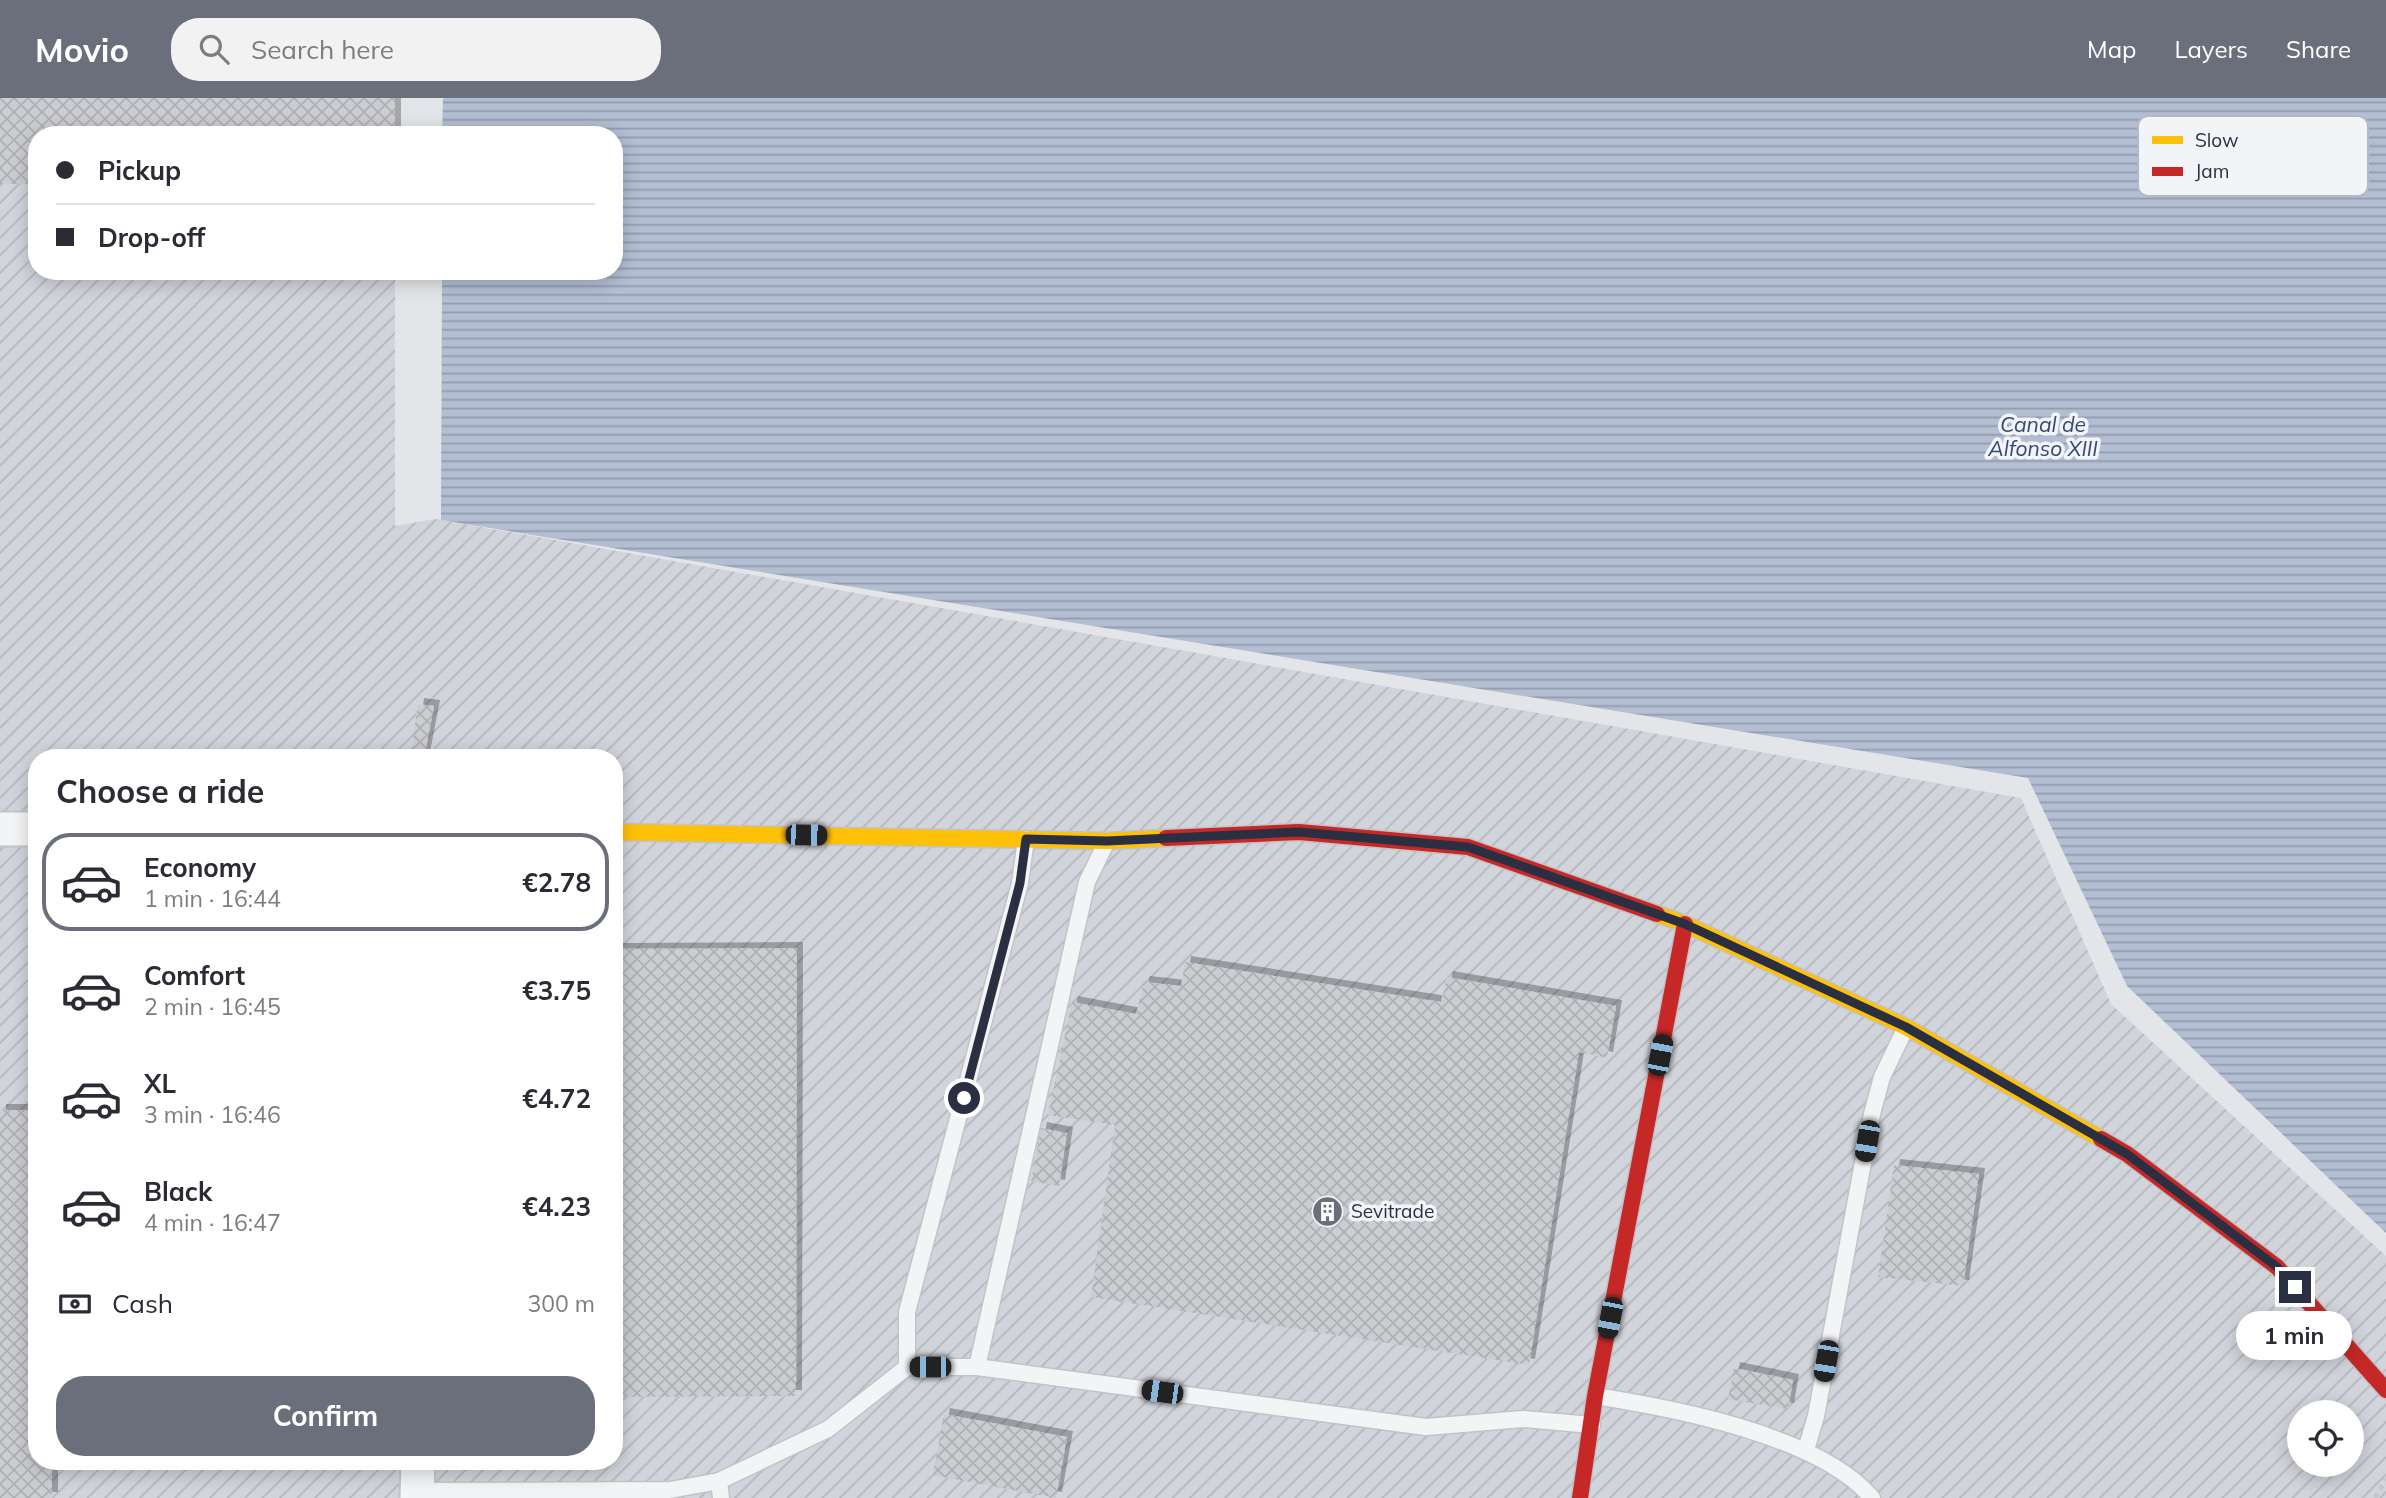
<!DOCTYPE html>
<html lang="en">
<head>
<meta charset="utf-8">
<style>
  :root { --surface:#fff; --page:#f2f2f3; --text:#2b2b33; --muted:#7c7c81; --line:#e1e1e2; --accent:#6b6f7c }
  body { margin:0; font-family:Mulish,sans-serif; background:var(--page); color:var(--text); height:100vh; display:flex; flex-direction:column; font-size:26px; white-space:nowrap }
  * { box-sizing:border-box; margin:0 }
  p { font-size:23px; color:var(--muted) }
  .icon { flex:none; width:38px; height:38px; fill:none; stroke:currentColor; stroke-width:2; stroke-linecap:round; stroke-linejoin:round }
  .map { position:relative; flex:1; overflow:hidden }
  .sheet { position:absolute; left:28px; top:651px; width:595px; height:721px; display:flex; flex-direction:column; background:var(--surface); border-radius:28px; box-shadow:0 4px 18px #0003 }
  .sheet>* { flex:none }
  .banner { position:absolute; left:28px; top:28px; width:595px; height:154px; border-radius:28px; box-shadow:0 4px 18px #0003; display:grid; align-content:center; height:154px; padding:0 28px; background:var(--surface) }
  .controls { position:absolute; left:2287px; top:1302px; display:grid; gap:14px }
  .controls a { display:grid; place-items:center; width:77px; height:77px; border-radius:50%; background:var(--surface); box-shadow:0 4px 18px #0003; font-size:35px }
  .end { position:absolute; width:32px; height:32px; margin:-16px; border:9px solid #2a3042; background:#fff; box-shadow:0 0 0 4px #fff }
  .from { border-radius:50% }
  .bubble { position:absolute; height:49px; border-radius:24px; background:var(--surface); box-shadow:0 4px 18px #0003; font-size:23px; font-weight:700; line-height:49px; text-align:center }
  .car { position:absolute; width:21px; height:42px; margin:-21px -10px; border-radius:9px; box-shadow:0 0 5px 2px #0007; background:linear-gradient(#222 24%,#8ab4d8 0 40%,#222 0 76%,#8ab4d8 0 86%,#222 0) }
  .banner b { display:flex; align-items:center; gap:24px; height:66px; font-size:26px }
  .banner b+b { border-top:2px solid var(--line) }
  .banner i { width:18px; height:18px; background:var(--text) }
  ul { padding:0; list-style:none }
  li { display:flex; align-items:center; gap:21px; height:98px; margin:0 14px 10px; padding:0 14px; border:4px solid transparent; border-radius:28px }
  li div { flex:1 }
  li b { display:block; font-size:26px }
  li em { font-style:normal; font-weight:700 }
  li.on { border-color:var(--accent) }
  li>.icon { width:63px; height:63px; stroke-width:1.5 }
  h2 { padding:0 28px; font-size:32px; line-height:84px }
  .pay { display:flex; align-items:center; gap:18px; height:77px; padding:0 28px; font-size:26px }
  .pay p { margin-inline-start:auto }
  .cta { display:flex; gap:14px; margin-top:auto; padding:14px 28px }
  .cta a { flex:1; height:80px; border-radius:28px; background:var(--accent); color:#fff; font-size:28px; font-weight:700; line-height:80px; text-align:center }
  header { display:flex; align-items:center; gap:42px; box-sizing:border-box; height:98px; padding:0 35px; background:var(--accent); color:#fff }
  header strong { font-size:33px }
  nav { display:flex; gap:38px; margin-inline-start:auto; font-size:24px }
  .search { width:490px; height:63px; background:var(--page); display:flex; align-items:center; gap:18px; box-sizing:border-box; padding:0 24px; border-radius:28px; color:var(--muted); font-size:26px }
  .map>svg:first-child { display:block }
  .industrial { fill:url(#industrial-furrows); fill-rule:evenodd }
  .water { fill:url(#water-rules) }
  .building { fill:url(#building-cross-hatch); filter:url(#shadow) }
  .lines { fill:none; stroke-linecap:round; stroke-linejoin:round }
  .lane-casing { stroke:#c2c3c6; stroke-width:19 }
  .street-casing { stroke:#c2c3c6; stroke-width:37 }
  .slow-casing { stroke:#c2c3c6; stroke-width:19 }
  .jam-casing { stroke:#c2c3c6; stroke-width:19 }
  .path { stroke:#c5c6cb; stroke-width:4.5; stroke-dasharray:5 5; stroke-linecap:butt }
  .lane { stroke:#f3f4f6; stroke-width:16 }
  .street { stroke:#f3f4f6; stroke-width:33 }
  .slow { stroke:#ffc107; stroke-width:16 }
  .jam { stroke:#c62828; stroke-width:16 }
  .route { stroke:#2a3042; stroke-width:9 }
  .labels { text-anchor:middle; stroke-width:7; stroke-linejoin:round; paint-order:stroke }
  .poi-label { font-size:19px; fill:#2a3042; stroke:#f2f4f8; text-anchor:start }
  .water-label { font-size:21px; font-style:italic; fill:#354976; stroke:#f2f4f8 }
  .key { fill:#f2f4f8; stroke:#b6b9c1; stroke-width:2 }
  .key-label { font-size:19px; fill:#2a3042 }
</style>
</head>
<body>
<header>
<strong>Movio</strong>
<div class="search"><svg class="icon" aria-label="search" viewBox="0 0 24 24"><circle cx="10" cy="10" r="6"/><path d="M15 15l6 6"/></svg>Search here</div>
<nav><a>Map</a><a>Layers</a><a>Share</a></nav>
</header>
<div class="map">
<svg width="2386" height="1400" viewBox="0 0 2386 1400">
  <defs>
    <pattern id="industrial-furrows" width="10" height="10" patternUnits="userSpaceOnUse" patternTransform="scale(1.75)"><rect width="10" height="10" fill="#d2d4db"/><path d="M-1 1l2-2M0 10L10 0M9 11l2-2" fill="none" stroke="#b4b6bd"/></pattern>
    <pattern id="water-rules" width="6" height="5" patternUnits="userSpaceOnUse" patternTransform="scale(1.75)"><rect width="6" height="5" fill="#b3bed3"/><path d="M0 2.5h6" fill="none" stroke="#929bad"/></pattern>
    <pattern id="building-cross-hatch" width="8" height="8" patternUnits="userSpaceOnUse" patternTransform="scale(1.75)"><rect width="8" height="8" fill="#cccdd1"/><path d="M0 0l8 8M0 8l8-8" fill="none" stroke="#afb0b5"/></pattern>
    <filter id="shadow"><feDropShadow dx="6" dy="-6" stdDeviation="0" flood-color="#0004"/></filter>
  </defs>
  <rect width="100%" height="100%" fill="#e4e5e8"/>
  <path class="industrial" d="M 0,0 L 395,0 L 395,37 L 37,37 L 37,173 L 395,173 L 395,428 L 435,421 L 2021,700 L 2111,906 L 2386,1158 L 2386,1400 L 0,1400 ZM 37,660 L 614,660 L 614,1363 L 37,1363 ZM 2300,1314 L 2352,1314 L 2352,1367 L 2300,1367 Z"/>
  <polygon class="water" points="443,0 2386,0 2386,1135 2127,888 2028,680 441,422 442,173 614,173 614,37 442,37"/>
  <g class="building">
    <polygon points="0,0 395,0 395,37 37,37 37,86 0,86"/>
    <polygon points="418,606 434,608 424,660 410,660"/>
    <polygon points="797,850 796,1298 614,1299 614,851"/>
    <polygon points="1185,864 1441,904 1447,879 1616,908 1607,960 1579,954 1529,1267 1091,1199 1115,1027 1048,1017 1072,904 1136,916 1144,884 1181,888"/>
    <polygon points="0,1012 37,1012 37,1363 52,1363 52,1400 0,1400"/>
    <polygon points="1041,1030 1067,1035 1059,1088 1031,1083"/>
    <polygon points="1894,1067 1979,1076 1963,1188 1878,1179"/>
    <polygon points="1734,1270 1793,1282 1788,1311 1728,1301"/>
    <polygon points="944,1316 1067,1339 1056,1400 933,1377"/>
  </g>
  <g class="lines">
    <defs>
      <g id="lane">
        <polyline points="907,1269 907,1214 1020,785 1026,741"/>
        <polyline points="977,1269 1087,784 1106,745"/>
        <path d="M 1595,1298 C 1673,1310 1820,1338 1872,1400"/>
        <polyline points="1806,1352 1816,1318 1872,1016 1882,979 1906,929"/>
        <polyline points="719,1383 721,1400"/>
        <polyline points="418,1393 670,1392 719,1383 828,1331 907,1269 977,1269 1426,1329 1523,1321 1592,1327"/>
      </g>
      <g id="street">
        <polyline points="0,731 37,731"/>
        <polyline points="417,1400 418,1363"/>
      </g>
      <g id="slow">
        <polyline points="614,734 1107,743 1166,740"/>
        <polyline points="1657,816 1685,826 1906,929 2101,1041"/>
      </g>
      <g id="jam">
        <polyline points="1166,740 1299,734 1468,749 1657,816"/>
        <polyline points="2101,1041 2127,1056 2277,1169 2386,1292"/>
        <polyline points="1580,1400 1595,1298 1685,826"/>
      </g>
    </defs>
    <use href="#lane" class="lane-casing"/>
    <use href="#street" class="street-casing"/>
    <use href="#slow" class="slow-casing"/>
    <use href="#jam" class="jam-casing"/>
    <polyline class="path" points="2375,1400 2386,1381"/>
    <use href="#lane" class="lane"/>
    <use href="#street" class="street"/>
    <use href="#slow" class="slow"/>
    <use href="#jam" class="jam"/>
  </g>
  <g class="lines">
    <polyline class="route" points="964,1000 1020,785 1026,741 1107,743 1299,734 1468,749 1685,826 1906,929 2127,1056 2277,1169 2295,1189"/>
  </g>
  <defs>
    <symbol id="building-disc" viewBox="-11 -11 22 22"><circle r="9.5" fill="#6b6f7c" stroke="#f2f4f8"/><path d="M-4-6H4V6H1V3H-1V6H-4ZM-2.5-4.3h1.7v1.8h-1.7ZM.8-4.3h1.7v1.8H.8ZM-2.5-1h1.7V.8h-1.7ZM.8-1h1.7V.8H.8Z" fill="#fff"/></symbol>
  </defs>
  <g fill-rule="evenodd">
    <use href="#building-disc" x="1310" y="1096" width="35" height="35"/>
  </g>
  <g class="labels">
    <g class="poi-label">
      <text x="1351" y="1120">Sevitrade</text>
    </g>
    <g class="water-label">
      <text x="2043" y="334">Canal de<tspan x="2043" dy="24">Alfonso XIII</tspan></text>
    </g>
  </g>
  <rect x="2138" y="18" width="230" height="80" rx="10" class="key"/>
  <rect x="2152" y="38" width="31" height="8" fill="#ffc107"/>
  <rect x="2152" y="69" width="31" height="9" fill="#c62828"/>
  <g class="key-label">
    <text x="2195" y="49">Slow</text>
    <text x="2195" y="80">Jam</text>
  </g>
</svg>
<div class="controls">
<a><svg class="icon" aria-label="locate" viewBox="0 0 24 24"><circle cx="12" cy="12" r="6"/><path d="M12 2v4M12 18v4M2 12h4M18 12h4"/></svg></a>
</div>
<i class="end from" style="left:964px;top:1000px"></i>
<i class="end" style="left:2295px;top:1189px"></i>
<div class="bubble" style="left:2236px;top:1213px;width:116px">1 min</div>
<i class="car" style="left:806px;top:737px;rotate:91deg"></i>
<i class="car" style="left:1660px;top:957px;rotate:11deg"></i>
<i class="car" style="left:1867px;top:1043px;rotate:190deg"></i>
<i class="car" style="left:1610px;top:1220px;rotate:191deg"></i>
<i class="car" style="left:1826px;top:1263px;rotate:190deg"></i>
<i class="car" style="left:930px;top:1269px;rotate:270deg"></i>
<i class="car" style="left:1162px;top:1294px;rotate:278deg"></i>
<div class="banner">
<b><i class="from"></i>Pickup</b>
<b><i></i>Drop-off</b>
</div>
<section class="sheet">
<h2>Choose a ride</h2>
<ul>
<li class="on"><svg class="icon" aria-label="car" viewBox="0 0 24 24"><path d="M5 17H2v-5l4-1 3-4h7l3 4 3 1v5h-3M9 17h6M6 11h13"/><circle cx="7" cy="17" r="2"/><circle cx="17" cy="17" r="2"/></svg><div><b>Economy</b><p>1 min · 16:44</p></div><em>€2.78</em></li>
<li><svg class="icon" aria-label="car" viewBox="0 0 24 24"><path d="M5 17H2v-5l4-1 3-4h7l3 4 3 1v5h-3M9 17h6M6 11h13"/><circle cx="7" cy="17" r="2"/><circle cx="17" cy="17" r="2"/></svg><div><b>Comfort</b><p>2 min · 16:45</p></div><em>€3.75</em></li>
<li><svg class="icon" aria-label="car" viewBox="0 0 24 24"><path d="M5 17H2v-5l4-1 3-4h7l3 4 3 1v5h-3M9 17h6M6 11h13"/><circle cx="7" cy="17" r="2"/><circle cx="17" cy="17" r="2"/></svg><div><b>XL</b><p>3 min · 16:46</p></div><em>€4.72</em></li>
<li><svg class="icon" aria-label="car" viewBox="0 0 24 24"><path d="M5 17H2v-5l4-1 3-4h7l3 4 3 1v5h-3M9 17h6M6 11h13"/><circle cx="7" cy="17" r="2"/><circle cx="17" cy="17" r="2"/></svg><div><b>Black</b><p>4 min · 16:47</p></div><em>€4.23</em></li>
</ul>
<div class="pay"><svg class="icon" aria-label="cash" viewBox="0 0 24 24"><path d="M3 7h18v10H3z"/><circle cx="12" cy="12" r="2"/></svg>Cash<p>300 m</p></div>
<div class="cta"><a>Confirm</a></div>
</section>
</div>
</body>
</html>
